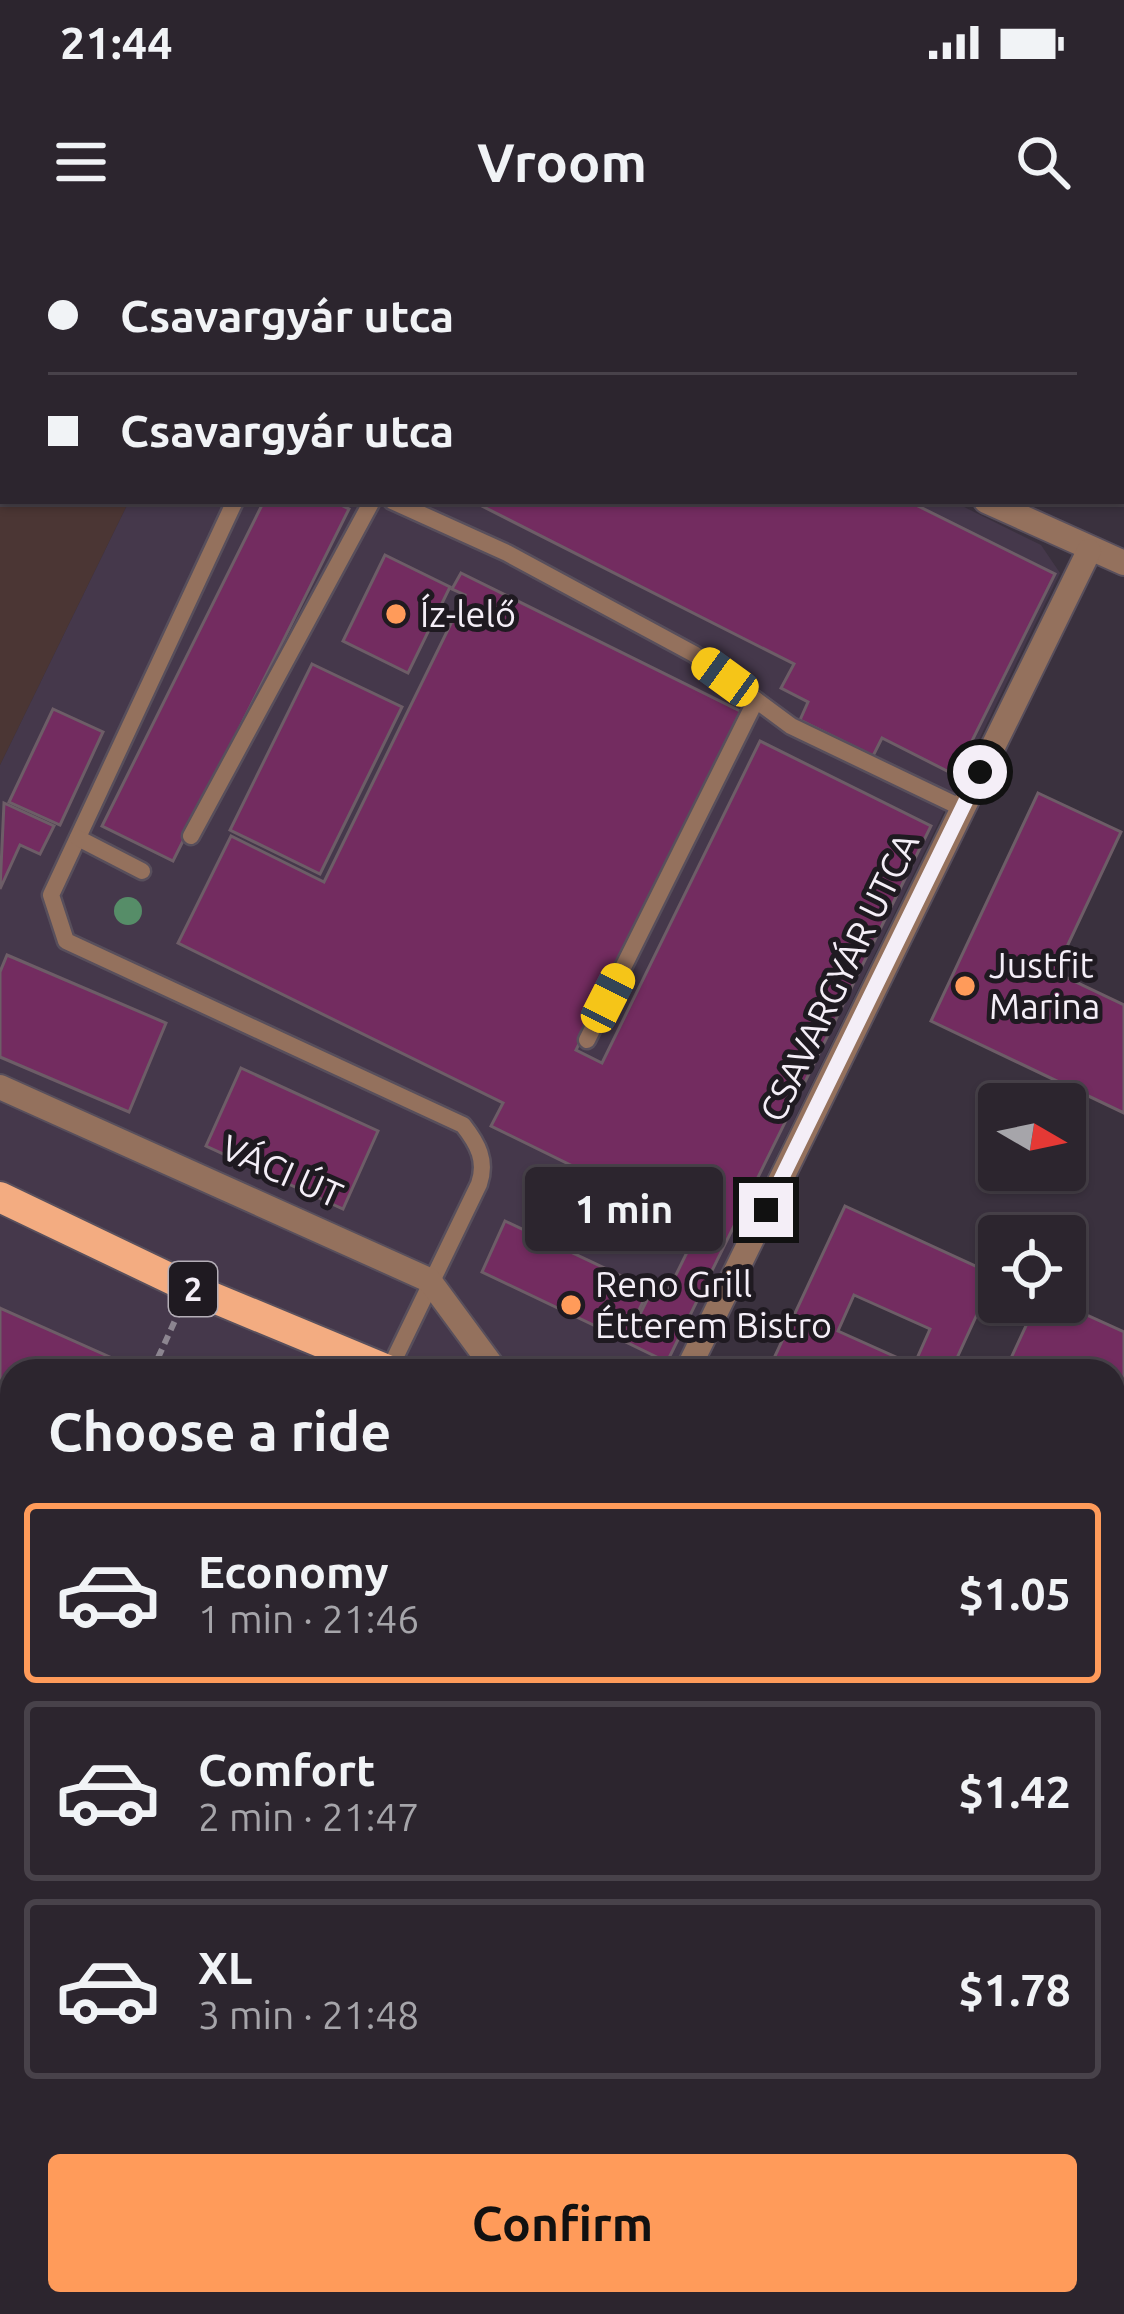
<!DOCTYPE html>
<html lang="en">
<head>
<meta charset="utf-8">
<style>
  :root { --surface:#2c252e; --page:#38313a; --text:#f1f3f6; --muted:#a6a5aa; --line:#48424a; --accent:#ff9b5a }
  body { margin:0; font-family:Ubuntu,sans-serif; background:var(--page); color:var(--text); height:100vh; display:flex; flex-direction:column; font-size:45px; white-space:nowrap }
  * { box-sizing:border-box; margin:0 }
  p { font-size:39px; color:var(--muted) }
  .icon { flex:none; width:66px; height:66px; fill:none; stroke:currentColor; stroke-width:2; stroke-linecap:round; stroke-linejoin:round }
  .map { position:relative; flex:1; overflow:hidden }
  .panel { position:absolute; left:0px; top:1119px; width:1125px; height:957px; display:flex; flex-direction:column; background:var(--surface); border-radius:36px 36px 0 0; box-shadow:0 3px 9px #0004,0 0 0 3px var(--line) }
  .panel>* { flex:none }
  .top-card { position:absolute; left:0px; top:0px; width:1125px; height:264px; box-shadow:0 3px 9px #0004,0 0 0 3px var(--line); display:grid; align-content:center; height:264px; padding:0 48px; background:var(--surface) }
  .needle { width:78px; rotate:99deg }
  .tools { position:absolute; left:978px; top:843px; display:grid; gap:24px }
  .tools a { display:grid; place-items:center; width:108px; height:108px; border-radius:12px; background:var(--surface); box-shadow:0 3px 9px #0004,0 0 0 3px var(--line); font-size:60px }
  .end { position:absolute; width:54px; height:54px; margin:-27px; border:15px solid #f4eef7; background:#111; box-shadow:0 0 0 6px #111 }
  .from { border-radius:50% }
  .bubble { position:absolute; height:84px; border-radius:12px; background:var(--surface); box-shadow:0 3px 9px #0004,0 0 0 3px var(--line); font-size:39px; font-weight:700; line-height:84px; text-align:center }
  .car { position:absolute; width:36px; height:72px; margin:-36px -18px; border-radius:15px; box-shadow:0 0 9px 3px #0007; background:linear-gradient(#f5c518 24%,#345 0 40%,#f5c518 0 76%,#345 0 86%,#f5c518 0) }
  .top-card b { display:flex; align-items:center; gap:42px; height:114px; font-size:45px }
  .top-card b+b { border-top:3px solid var(--line) }
  .top-card i { width:30px; height:30px; background:var(--text) }
  ul { padding:0; list-style:none }
  li { display:flex; align-items:center; gap:36px; height:180px; margin:0 24px 18px; padding:0 24px; border:6px solid var(--line); border-radius:12px }
  li div { flex:1 }
  li b { display:block; font-size:45px }
  li em { font-style:normal; font-weight:700 }
  li.current { border-color:var(--accent) }
  li>.icon { width:108px; height:108px; stroke-width:1.5 }
  h2 { padding:0 48px; font-size:54px; line-height:144px }
  .primary-button { display:flex; gap:24px; margin-top:auto; padding:24px 48px }
  .primary-button a { flex:1; height:138px; border-radius:12px; background:var(--accent); color:#111; font-size:48px; font-weight:700; line-height:138px; text-align:center }
  .status { display:flex; justify-content:space-between; align-items:center; height:84px; padding:0 60px; background:var(--surface); direction:ltr }
  .status svg { height:33px; fill:currentColor }
  header { display:flex; justify-content:space-between; align-items:center; height:156px; padding:0 48px; background:var(--surface); font-size:54px; font-weight:700 }
  .map>svg:first-child { display:block }
  .built { fill:#45384b }
  .industrial { fill:#4b3634 }
  .grass { fill:url(#grass-tufts) }
  .building { fill:#732c60; stroke:#6d5d67; stroke-width:3; fill-rule:evenodd }
  .lines { fill:none; stroke-linecap:round; stroke-linejoin:round }
  .service-casing { stroke:#584f5c; stroke-width:21 }
  .minor-casing { stroke:#584f5c; stroke-width:28 }
  .primary-casing { stroke:#584f5c; stroke-width:34 }
  .path { stroke:#8c8590; stroke-width:6; stroke-dasharray:9 6; stroke-linecap:butt }
  .service { stroke:#94715d; stroke-width:16 }
  .minor { stroke:#94715d; stroke-width:24 }
  .primary { stroke:#f3ac81; stroke-width:30 }
  .tree { fill:#568d68 }
  .route { stroke:#f4eef7; stroke-width:15 }
  .poi-dot { fill:#ff9b5a; stroke:#1f1a21; stroke-width:4.5 }
  .labels { text-anchor:middle; stroke-width:10; stroke-linejoin:round; paint-order:stroke }
  .shield { fill:#1f1a21; stroke:#b4aeb7; stroke-width:3 }
  .shield-label { font-size:33px; font-weight:bold; fill:#f4eef7 }
  .poi-label { font-size:36px; fill:#f4eef7; stroke:#1f1a21; text-anchor:start }
  .street-label { font-size:36px; fill:#f4eef7; stroke:#1f1a21 }
</style>
</head>
<body>
<div class="status"><b>21:44</b><svg viewBox="0 0 49 12"><path d="M0 12V9h3v3zM5 12V6h3v6zM10 12V3h3v9zM15 12V0h3v12zM26 1h20v11H26zM47 4h2v5h-2z"/></svg></div>
<header><svg class="icon" aria-label="menu" viewBox="0 0 24 24"><path d="M4 6h16M4 12h16M4 18h16"/></svg>Vroom<svg class="icon" aria-label="search" viewBox="0 0 24 24"><circle cx="10" cy="10" r="6"/><path d="M15 15l6 6"/></svg></header>
<div class="map">
<svg width="1124" height="2074" viewBox="0 0 1124 2074">
  <defs>
    <pattern id="grass-tufts" width="24" height="20" patternUnits="userSpaceOnUse" patternTransform="scale(3)"><rect width="24" height="20" fill="#1e542f"/><path d="M3 7l-1-3M5 7V3M7 7l1-3M15 17l-1-3M17 17v-4M19 17l1-3" fill="none" stroke="#3f6d4e"/></pattern>
  </defs>
  <rect width="100%" height="100%" fill="#3a313e"/>
  <g class="built">
    <polygon points="129,261 952,261 1041,305 1060,333 672,1131 12,1131 12,1968 0,1963 0,525"/>
    <polygon points="1113,1334 1124,1338 1124,2074 243,2074 221,2064 1113,2064"/>
  </g>
  <polygon class="industrial" points="0,0 257,0 3,3 3,261 129,261 0,525"/>
  <polygon class="grass" points="0,1720 12,1726 12,1772 0,1766"/>
  <g class="building">
    <polygon points="0,0 48,0 3,3 3,45"/>
    <polygon points="264,261 333,261 349,269 173,621 102,586"/>
    <polygon points="472,261 908,261 1055,334 955,535 882,498 873,516 800,480 808,462 781,448 794,424"/>
    <polygon points="385,315 450,347 408,433 343,401"/>
    <polygon points="461,333 742,472 576,810 602,823 760,501 931,586 667,1122 626,1102 652,1050 665,1057 699,988 491,886 503,863 178,703 231,596 324,642 465,355 452,349"/>
    <polygon points="312,424 402,467 320,634 230,590"/>
    <polygon points="53,469 103,492 60,585 9,562"/>
    <polygon points="1038,553 1121,592 1055,732 1124,765 1124,873 931,781"/>
    <polygon points="4,563 54,586 40,614 20,605 0,649"/>
    <polygon points="7,715 166,783 129,872 0,817 0,732"/>
    <polygon points="241,828 378,891 343,969 206,906"/>
    <path d="M 845,966 L 995,1035 L 951,1131 L 768,1131 ZM 854,1055 L 930,1089 L 914,1125 L 838,1091 Z"/>
    <polygon points="505,981 649,1049 625,1100 482,1032"/>
    <polygon points="1037,1062 1058,1062 1124,1092 1124,1176 1113,1172 1113,1131 1005,1131"/>
    <polygon points="0,1068 130,1126 128,1131 12,1131 12,1368 0,1363 0,1171 11,1148 0,1143"/>
    <polygon points="1124,1182 1124,1269 1113,1293 1113,1206"/>
    <polygon points="1113,1535 1124,1539 1124,1687 1113,1711"/>
    <polygon points="0,1768 12,1773 12,1858 0,1852"/>
    <polygon points="1113,1907 1124,1912 1124,2006 1113,2029"/>
    <polygon points="44,2064 118,2064 113,2074 39,2074"/>
    <polygon points="473,2064 747,2064 742,2074 480,2074 470,2070"/>
    <polygon points="863,2064 1096,2064 1091,2074 858,2074"/>
  </g>
  <g class="lines">
    <defs>
      <g id="service">
        <polyline points="389,0 395,3"/>
        <polyline points="86,3 88,0"/>
        <polyline points="351,3 353,0"/>
        <polyline points="0,100 3,101"/>
        <path d="M 235,261 L 51,655 L 66,701 L 463,885 C 478,904 487,921 479,944 L 389,1130"/>
        <polyline points="392,261 507,313 694,414 791,486 962,568"/>
        <polyline points="191,596 372,261"/>
        <polyline points="78,598 142,631"/>
        <polyline points="587,800 756,460"/>
      </g>
      <g id="minor">
        <polyline points="463,0 469,3"/>
        <polyline points="903,0 909,3"/>
        <polyline points="986,261 1124,323"/>
        <polyline points="0,847 429,1040 496,1131"/>
        <polyline points="687,1131 1089,311"/>
        <polyline points="1113,1337 1124,1339"/>
        <polyline points="0,1404 12,1410"/>
        <polyline points="0,1928 12,1934"/>
        <polyline points="285,2064 306,2074"/>
        <polyline points="221,2074 225,2064"/>
        <polyline points="795,2074 799,2064"/>
      </g>
      <g id="primary">
        <polyline points="0,957 190,1048 390,1131"/>
        <polyline points="1113,1434 1124,1439"/>
      </g>
    </defs>
    <use href="#service" class="service-casing"/>
    <use href="#minor" class="minor-casing"/>
    <use href="#primary" class="primary-casing"/>
    <g class="path">
      <polyline points="974,0 980,3"/>
      <polyline points="1122,64 1124,64"/>
      <polyline points="152,1131 178,1074"/>
      <polyline points="0,1576 12,1550"/>
      <polyline points="1113,1845 1124,1849"/>
      <polyline points="1113,2042 1124,2047"/>
      <polyline points="116,2074 121,2064"/>
    </g>
    <use href="#service" class="service"/>
    <use href="#minor" class="minor"/>
    <use href="#primary" class="primary"/>
  </g>
  <circle class="tree" cx="128" cy="671" r="14"/>
  <g class="lines">
    <polyline class="route" points="766,970 980,532"/>
  </g>
  <g class="poi-dot">
    <circle cx="396" cy="374" r="12"/>
    <circle cx="965" cy="746" r="12"/>
    <circle cx="571" cy="1065" r="12"/>
  </g>
  <g class="labels">
    <rect class="shield" x="169" y="1022" width="48" height="54" rx="9"/>
    <g class="shield-label">
      <text x="193" y="1061">2</text>
    </g>
    <g class="poi-label">
      <text x="420" y="387">Íz-lelő</text>
      <text x="989" y="738">Justfit<tspan x="989" dy="41">Marina</tspan></text>
      <text x="595" y="1057">Reno Grill<tspan x="595" dy="41">Étterem Bistro</tspan></text>
    </g>
    <g class="street-label">
      <text transform="translate(839 737) rotate(-64)" y="13">CSAVARGYÁR UTCA</text>
      <text transform="translate(282 931) rotate(24)" y="13">VÁCI ÚT</text>
    </g>
  </g>
</svg>
<div class="tools">
<a><svg class="needle" viewBox="-14 -14 28 28"><path d="M0-13l5 13h-10z" fill="#e53935"/><path d="M0 13l5-13h-10z" fill="#a6a5aa"/></svg></a>
<a><svg class="icon" aria-label="locate" viewBox="0 0 24 24"><circle cx="12" cy="12" r="6"/><path d="M12 2v4M12 18v4M2 12h4M18 12h4"/></svg></a>
</div>
<i class="end from" style="left:980px;top:532px"></i>
<i class="end" style="left:766px;top:970px"></i>
<div class="bubble" style="left:525px;top:927px;width:198px">1 min</div>
<i class="car" style="left:725px;top:437px;rotate:306deg"></i>
<i class="car" style="left:608px;top:758px;rotate:27deg"></i>
<div class="top-card">
<b><i class="from"></i>Csavargyár utca</b>
<b><i></i>Csavargyár utca</b>
</div>
<section class="panel">
<h2>Choose a ride</h2>
<ul>
<li class="current"><svg class="icon" aria-label="car" viewBox="0 0 24 24"><path d="M5 17H2v-5l4-1 3-4h7l3 4 3 1v5h-3M9 17h6M6 11h13"/><circle cx="7" cy="17" r="2"/><circle cx="17" cy="17" r="2"/></svg><div><b>Economy</b><p>1 min · 21:46</p></div><em>$1.05</em></li>
<li><svg class="icon" aria-label="car" viewBox="0 0 24 24"><path d="M5 17H2v-5l4-1 3-4h7l3 4 3 1v5h-3M9 17h6M6 11h13"/><circle cx="7" cy="17" r="2"/><circle cx="17" cy="17" r="2"/></svg><div><b>Comfort</b><p>2 min · 21:47</p></div><em>$1.42</em></li>
<li><svg class="icon" aria-label="car" viewBox="0 0 24 24"><path d="M5 17H2v-5l4-1 3-4h7l3 4 3 1v5h-3M9 17h6M6 11h13"/><circle cx="7" cy="17" r="2"/><circle cx="17" cy="17" r="2"/></svg><div><b>XL</b><p>3 min · 21:48</p></div><em>$1.78</em></li>
</ul>
<div class="primary-button"><a>Confirm</a></div>
</section>
</div>
</body>
</html>
